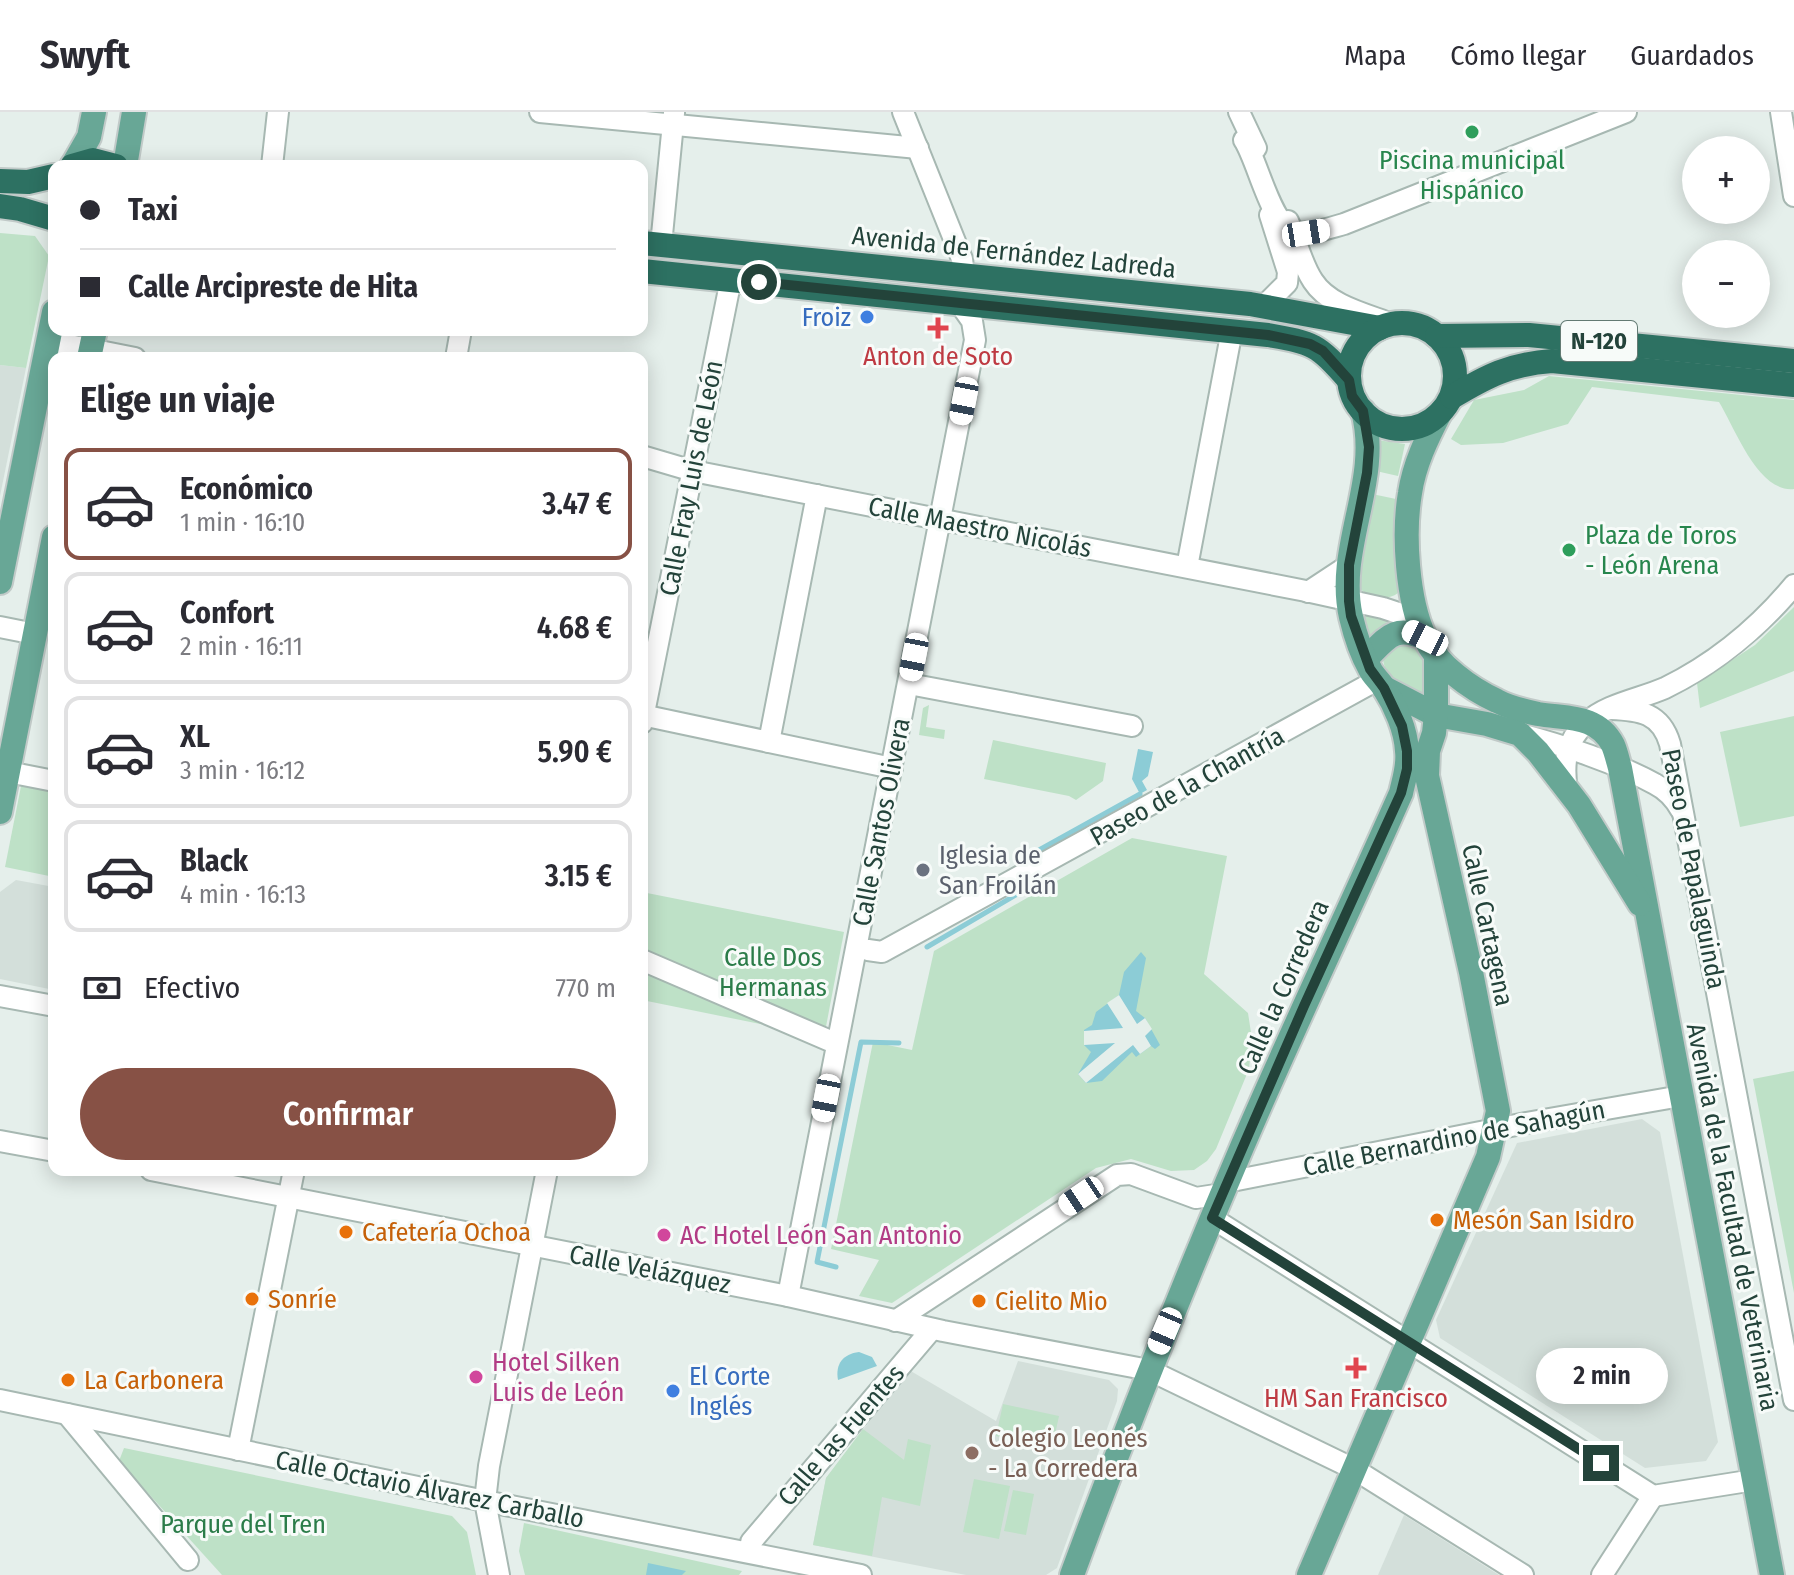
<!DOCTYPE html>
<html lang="es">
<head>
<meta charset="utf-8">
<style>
  :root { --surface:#fff; --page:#f2f2f3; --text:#2b2b33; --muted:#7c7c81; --line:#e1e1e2; --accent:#875145 }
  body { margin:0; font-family:"Fira Sans Condensed",sans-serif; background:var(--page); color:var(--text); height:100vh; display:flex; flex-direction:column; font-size:30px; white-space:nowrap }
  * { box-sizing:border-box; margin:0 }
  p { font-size:26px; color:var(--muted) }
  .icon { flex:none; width:44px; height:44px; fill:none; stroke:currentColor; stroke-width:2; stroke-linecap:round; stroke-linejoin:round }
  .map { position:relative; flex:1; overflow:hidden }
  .sheet { position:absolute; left:48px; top:240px; width:600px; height:824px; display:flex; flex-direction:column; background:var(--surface); border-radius:16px; box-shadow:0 4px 20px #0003 }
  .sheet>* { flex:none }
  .hud { position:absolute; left:48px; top:48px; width:600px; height:176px; border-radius:16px; box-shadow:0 4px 20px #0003; display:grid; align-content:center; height:176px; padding:0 32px; background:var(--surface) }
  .buttons { position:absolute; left:1682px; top:24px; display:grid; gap:16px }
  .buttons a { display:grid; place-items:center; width:88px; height:88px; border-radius:50%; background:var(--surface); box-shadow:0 4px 20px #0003; font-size:40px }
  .end { position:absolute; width:36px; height:36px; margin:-18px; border:10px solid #23433a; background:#fff; box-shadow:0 0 0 4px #fff }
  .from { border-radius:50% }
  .bubble { position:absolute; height:56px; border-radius:28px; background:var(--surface); box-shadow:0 4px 20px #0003; font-size:26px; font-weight:600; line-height:56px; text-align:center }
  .car { position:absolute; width:24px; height:48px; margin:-24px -12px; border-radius:10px; box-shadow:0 0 6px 2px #0007; background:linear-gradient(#fff 24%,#345 0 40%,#fff 0 76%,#345 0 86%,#fff 0) }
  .hud b { display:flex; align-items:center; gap:28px; height:76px; font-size:30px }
  .hud b+b { border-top:2px solid var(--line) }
  .hud i { width:20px; height:20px; background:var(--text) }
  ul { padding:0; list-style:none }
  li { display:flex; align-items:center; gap:24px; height:112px; margin:0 16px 12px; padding:0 16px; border:4px solid var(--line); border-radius:16px }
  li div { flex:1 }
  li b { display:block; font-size:30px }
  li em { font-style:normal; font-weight:600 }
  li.selected { border-color:var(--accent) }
  li>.icon { width:72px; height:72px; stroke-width:1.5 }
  h2 { padding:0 32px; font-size:36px; line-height:96px }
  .pay { display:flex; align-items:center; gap:20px; height:88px; padding:0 32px; font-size:30px }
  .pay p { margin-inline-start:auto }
  .cta { display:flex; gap:16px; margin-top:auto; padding:16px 32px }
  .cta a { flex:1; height:92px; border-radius:48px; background:var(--accent); color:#fff; font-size:32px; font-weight:600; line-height:92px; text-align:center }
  header { display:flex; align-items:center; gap:48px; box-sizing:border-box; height:112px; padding:0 40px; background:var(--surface); border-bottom:2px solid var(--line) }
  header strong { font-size:38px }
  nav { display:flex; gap:44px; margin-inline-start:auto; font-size:28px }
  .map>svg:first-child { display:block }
  .built { fill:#d3dfda }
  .green { fill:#bee1c7 }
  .water { fill:#8cccd6 }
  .pier { fill:#e5efeb }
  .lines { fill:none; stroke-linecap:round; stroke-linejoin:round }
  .stream { stroke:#8cccd6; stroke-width:5 }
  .minor-casing { stroke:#a7b8b2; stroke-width:24 }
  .major-casing { stroke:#c1cac8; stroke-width:28 }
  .highway-casing { stroke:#c1cac8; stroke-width:28 }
  .minor { stroke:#fff; stroke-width:20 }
  .major { stroke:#68a796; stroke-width:24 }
  .highway { stroke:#2d7162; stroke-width:24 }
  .route { stroke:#23433a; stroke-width:10 }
  .leisure-dot { fill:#2e9e5b; stroke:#f7fbf9; stroke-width:3 }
  .shop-dot { fill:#3f7fe0; stroke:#f7fbf9; stroke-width:3 }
  .health-dot { fill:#e0444e; stroke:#f7fbf9; stroke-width:3 }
  .worship-dot { fill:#6b7280; stroke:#f7fbf9; stroke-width:3 }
  .food-dot { fill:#e8710a; stroke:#f7fbf9; stroke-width:3 }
  .hotel-dot { fill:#d1479c; stroke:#f7fbf9; stroke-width:3 }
  .education-dot { fill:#8d6e63; stroke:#f7fbf9; stroke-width:3 }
  .labels { text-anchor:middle; stroke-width:6; stroke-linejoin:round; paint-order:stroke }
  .shield { fill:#f7fbf9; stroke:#637a73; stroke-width:2 }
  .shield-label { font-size:24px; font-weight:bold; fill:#23433a }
  .leisure-label { font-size:26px; fill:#27864d; stroke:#f7fbf9 }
  .street-label { font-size:26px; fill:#23433a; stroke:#f7fbf9 }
  .shop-label { font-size:26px; fill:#366cbe; stroke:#f7fbf9; text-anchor:end }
  .health-label { font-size:26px; fill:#be3a42; stroke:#f7fbf9 }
  .worship-label { font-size:26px; fill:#5b616d; stroke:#f7fbf9; text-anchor:start }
  .park-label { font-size:26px; fill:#2b7c49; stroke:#f7fbf9 }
  .food-label { font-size:26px; fill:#c56008; stroke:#f7fbf9; text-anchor:start }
  .hotel-label { font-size:26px; fill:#b23c85; stroke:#f7fbf9; text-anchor:start }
  .education-label { font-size:26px; fill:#785e54; stroke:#f7fbf9; text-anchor:start }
</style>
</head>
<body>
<header>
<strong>Swyft</strong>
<nav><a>Mapa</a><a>Cómo llegar</a><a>Guardados</a></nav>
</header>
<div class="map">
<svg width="1794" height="1463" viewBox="0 0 1794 1463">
  <rect width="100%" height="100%" fill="#e5efeb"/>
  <g class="built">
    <polygon points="0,253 26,256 0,384"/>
    <polygon points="16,768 54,775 54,878 0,867 0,780"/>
    <polygon points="1642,1007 1660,1020 1718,1330 1706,1349 1645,1356 1440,1226 1436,1208 1517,1031"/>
    <polygon points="1018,1249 1109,1268 1118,1277 1117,1289 1057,1456 1046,1463 966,1463 813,1433 826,1366 909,1258 996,1309"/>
    <polygon points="1404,1403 1488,1456 1499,1463 1378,1463"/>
  </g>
  <g class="green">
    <polygon points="0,121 35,124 49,144 26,256 0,253"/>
    <path d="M 1549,264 L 1794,288 L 1794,377 C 1758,381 1735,316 1719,290 L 1592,275 L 1568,312 L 1503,331 L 1461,333 L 1451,327 L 1474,288 L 1524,278 Z"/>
    <polygon points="1377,328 1405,332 1398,364 1376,359"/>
    <path d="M 1372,382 L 1396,387 L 1400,479 C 1389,491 1367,485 1357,474 Z"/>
    <polygon points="1794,495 1794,559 1700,596 1697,571 1755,533"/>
    <polygon points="1361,501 1389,509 1369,524"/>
    <path d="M 1402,528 C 1406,530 1411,531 1414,534 C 1425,544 1426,567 1425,581 L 1420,585 C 1401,575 1380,563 1383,539 Z"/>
    <polygon points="929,593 926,615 945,618 944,627 919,623 923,596"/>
    <polygon points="1794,604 1794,704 1740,715 1720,620"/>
    <polygon points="993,628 1106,651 1103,669 1076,688 1069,684 984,667"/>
    <polygon points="24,659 54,665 54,765 5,755"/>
    <polygon points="1132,726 1227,744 1204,862 1248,901 1252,927 1249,957 1216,1037 1207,1049 1194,1058 1171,1059 1131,1047 1096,1056 892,1191 859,1184 879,1148 831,1137 873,930 912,938 934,839"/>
    <polygon points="642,780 844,820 824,925 642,888"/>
    <polygon points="1794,959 1794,1181 1753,967"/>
    <polygon points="1003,1292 1059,1304 1052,1337 996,1324"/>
    <polygon points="863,1317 904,1348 908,1327 931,1333 920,1394 882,1385 872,1444 813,1433 826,1366"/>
    <polygon points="124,1336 452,1404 467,1420 476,1463 222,1463 119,1349"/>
    <polygon points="974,1367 1010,1374 999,1427 963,1420"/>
    <polygon points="1013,1378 1034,1382 1026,1423 1004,1419"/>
    <polygon points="524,1411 742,1459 739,1463 525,1463 519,1439"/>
  </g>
  <g class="water">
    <polygon points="1138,637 1153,640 1148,664 1142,669 1147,678 1140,682 1132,667"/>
    <polygon points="1141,840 1146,846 1136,899 1145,906 1160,933 1155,937 1151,934 1136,945 1132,940 1102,969 1086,971 1078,962 1091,940 1084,933 1084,918 1092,913 1096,900 1119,883 1124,860"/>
    <path d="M 859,1240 L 872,1245 L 877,1254 L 838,1268 C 835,1252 843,1242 859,1240 Z"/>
    <polygon points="648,1451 686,1459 682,1463 646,1463"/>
  </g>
  <polygon class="pier" points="1119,883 1137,912 1145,906 1152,917 1145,924 1151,934 1140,942 1133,933 1086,971 1078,962 1115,931 1084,933 1084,919 1123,916 1107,891"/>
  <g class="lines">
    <g class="stream">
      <polyline points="1028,751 1030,743 1140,682"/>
      <polyline points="927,835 1024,778 1025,774"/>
      <polyline points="836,1155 817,1150 861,930 899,931"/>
    </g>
    <defs>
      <g id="minor">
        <polyline points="540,0 918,36"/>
        <polyline points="903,0 962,147 964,163"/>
        <polyline points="1239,0 1256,36"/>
        <polyline points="1781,0 1794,84"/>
        <path d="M 1244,28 C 1258,49 1271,115 1295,120 C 1311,123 1329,116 1344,112 L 1626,0"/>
        <polyline points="272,54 278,0"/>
        <path d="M 1288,109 C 1297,129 1301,151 1313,169 C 1329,194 1366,202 1392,212"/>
        <polyline points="661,133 674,1"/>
        <polyline points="1264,194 1287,171 1288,160 1270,103"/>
        <polyline points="49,229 135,246"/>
        <polyline points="456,246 461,218"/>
        <polyline points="642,344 693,359 1306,479 1383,496 1419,508"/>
        <polyline points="1187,455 1232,218"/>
        <polyline points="1308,480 1349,453"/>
        <polyline points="0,515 35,522"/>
        <polyline points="909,572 1132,614"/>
        <path d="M 1611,597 C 1640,598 1661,601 1670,632 L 1794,1288"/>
        <polyline points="642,603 892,656"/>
        <polyline points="642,611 731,167"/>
        <path d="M 1520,622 C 1560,632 1619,652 1655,672 C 1667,678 1675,687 1681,698"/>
        <polyline points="769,630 817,383"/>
        <polyline points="8,660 54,669"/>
        <path d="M 1567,678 C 1563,653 1565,629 1586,611 C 1606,592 1640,587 1665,576 C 1714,552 1759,515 1794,473"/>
        <polyline points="868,838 882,840 1377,568"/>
        <polyline points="642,848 828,928"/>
        <polyline points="0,884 54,894"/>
        <polyline points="0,1029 54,1039"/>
        <polyline points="151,1058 788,1184 943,1219 1149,1258 1354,1357 1523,1463"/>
        <polyline points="1227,1070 1526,1011 1681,984"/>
        <polyline points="1212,1106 1653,1384 1754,1368"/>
        <polyline points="788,1184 975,228 972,209 960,192"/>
        <polyline points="895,1209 1117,1063 1131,1062 1196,1086 1222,1082"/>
        <polyline points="0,1288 485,1389 861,1463"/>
        <polyline points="67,1302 188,1448"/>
        <polyline points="238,1338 294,1058"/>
        <polyline points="751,1430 932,1217"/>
        <polyline points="499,1463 485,1389 489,1354 547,1058"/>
        <polyline points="1602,1463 1653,1384"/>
      </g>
      <g id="major">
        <polyline points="73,53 89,25 94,0"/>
        <polyline points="125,54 134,0"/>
        <polyline points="89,246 95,218"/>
        <path d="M 1440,301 C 1427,326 1414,353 1410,381 C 1403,422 1407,488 1425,526 C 1437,553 1471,577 1497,589 C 1510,596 1524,599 1538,602 C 1566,607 1597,602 1613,633 C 1616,640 1618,649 1620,656 L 1772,1463"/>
        <polyline points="0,470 54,200"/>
        <path d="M 1366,547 C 1387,526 1394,512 1425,526"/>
        <polyline points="1384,576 1436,603 1487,612 1520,622 1538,640 1579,693 1640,792"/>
        <polyline points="0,700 54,425"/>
        <path d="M 1072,1463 C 1125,1319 1182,1176 1242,1035 C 1293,916 1349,799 1401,681 C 1404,667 1409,654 1407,639 C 1406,618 1395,593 1384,576 C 1380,569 1373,564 1370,557 C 1361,541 1355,522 1351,505 C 1335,436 1382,369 1363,299"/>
        <polyline points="1309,1463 1488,1045 1498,999 1471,860 1427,664 1428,639 1434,621 1436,603 1436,542"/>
      </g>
      <g id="highway">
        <polyline points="72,54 93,48 116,54"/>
        <polyline points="0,69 28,70 54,64"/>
        <polyline points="0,94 20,97 54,107"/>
        <polyline points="642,131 1250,192 1380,216"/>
        <path d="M 642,159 L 1268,223 C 1314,231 1317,232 1349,268"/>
        <circle cx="1402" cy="264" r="53"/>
        <polyline points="1437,224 1529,223 1794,249"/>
        <path d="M 1452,285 C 1487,264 1510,252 1552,249 L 1794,273"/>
      </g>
    </defs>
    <use href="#minor" class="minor-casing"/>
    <use href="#major" class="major-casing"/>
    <use href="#highway" class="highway-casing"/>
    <use href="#minor" class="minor"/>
    <use href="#major" class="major"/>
    <use href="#highway" class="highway"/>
  </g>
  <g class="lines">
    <polyline class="route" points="759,170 1268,223 1310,232 1323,239 1349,268 1352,284 1363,299 1369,335 1367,361 1349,453 1349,489 1351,504 1370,557 1384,576 1402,614 1407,639 1407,657 1401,681 1304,894 1212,1106 1601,1351"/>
  </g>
  <g class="leisure-dot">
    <circle cx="1472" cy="20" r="8"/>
    <circle cx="1569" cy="438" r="8"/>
  </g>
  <g class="shop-dot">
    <circle cx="867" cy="205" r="8"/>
    <circle cx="673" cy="1279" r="8"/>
  </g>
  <g class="health-dot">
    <path d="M934 204h8v8h8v8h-8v8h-8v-8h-8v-8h8z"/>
    <path d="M1352 1244h8v8h8v8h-8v8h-8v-8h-8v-8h8z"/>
  </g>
  <circle class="worship-dot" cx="923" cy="758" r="8"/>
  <g class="food-dot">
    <circle cx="1437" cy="1108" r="8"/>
    <circle cx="346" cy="1120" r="8"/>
    <circle cx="252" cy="1187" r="8"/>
    <circle cx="979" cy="1189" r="8"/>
    <circle cx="68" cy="1268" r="8"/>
  </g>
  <g class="hotel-dot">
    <circle cx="664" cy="1123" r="8"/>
    <circle cx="476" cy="1265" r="8"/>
  </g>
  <circle class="education-dot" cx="972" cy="1341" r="8"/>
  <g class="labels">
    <rect class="shield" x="1561" y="209" width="76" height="40" rx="6"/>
    <g class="shield-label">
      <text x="1599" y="237">N-120</text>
    </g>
    <g class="leisure-label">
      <text x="1472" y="57">Piscina municipal<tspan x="1472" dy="30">Hispánico</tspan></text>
      <text x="1585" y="432" text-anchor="start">Plaza de Toros<tspan x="1585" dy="30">- León Arena</tspan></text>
    </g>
    <g class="street-label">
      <text transform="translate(1014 140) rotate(6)" y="9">Avenida de Fernández Ladreda</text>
      <text transform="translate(691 366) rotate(-79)" y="9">Calle Fray Luis de León</text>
      <text transform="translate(980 415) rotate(11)" y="9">Calle Maestro Nicolás</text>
      <text transform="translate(1187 674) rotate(-29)" y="9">Paseo de la Chantría</text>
      <text transform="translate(881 710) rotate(-79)" y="9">Calle Santos Olivera</text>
      <text transform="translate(1694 757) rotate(79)" y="9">Paseo de Papalaguinda</text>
      <text transform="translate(1488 813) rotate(78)" y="9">Calle Cartagena</text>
      <text transform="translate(1283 875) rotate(-66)" y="9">Calle la Corredera</text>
      <text transform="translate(1454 1026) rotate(-11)" y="9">Calle Bernardino de Sahagún</text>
      <text transform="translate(1733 1105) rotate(79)" y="9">Avenida de la Facultad de Veterinaria</text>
      <text transform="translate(650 1157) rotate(11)" y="9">Calle Velázquez</text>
      <text transform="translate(841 1323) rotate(-49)" y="9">Calle las Fuentes</text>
      <text transform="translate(430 1377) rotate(11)" y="9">Calle Octavio Álvarez Carballo</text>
    </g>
    <g class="shop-label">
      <text x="851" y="214">Froiz</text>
      <text x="689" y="1273" text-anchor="start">El Corte<tspan x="689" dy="30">Inglés</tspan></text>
    </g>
    <g class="health-label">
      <text x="938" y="253">Anton de Soto</text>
      <text x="1356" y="1295">HM San Francisco</text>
    </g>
    <g class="worship-label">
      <text x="939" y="752">Iglesia de<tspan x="939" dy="30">San Froilán</tspan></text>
    </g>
    <g class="park-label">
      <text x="773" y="854">Calle Dos<tspan x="773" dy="30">Hermanas</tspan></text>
      <text x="243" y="1421">Parque del Tren</text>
    </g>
    <g class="food-label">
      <text x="1453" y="1117">Mesón San Isidro</text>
      <text x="362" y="1129">Cafetería Ochoa</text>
      <text x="268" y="1196">Sonríe</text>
      <text x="995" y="1198">Cielito Mio</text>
      <text x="84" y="1277">La Carbonera</text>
    </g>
    <g class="hotel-label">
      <text x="680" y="1132">AC Hotel León San Antonio</text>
      <text x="492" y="1259">Hotel Silken<tspan x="492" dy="30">Luis de León</tspan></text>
    </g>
    <g class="education-label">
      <text x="988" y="1335">Colegio Leonés<tspan x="988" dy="30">- La Corredera</tspan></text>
    </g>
  </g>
</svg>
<div class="buttons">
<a>+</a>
<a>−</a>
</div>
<i class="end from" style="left:759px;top:170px"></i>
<i class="end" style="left:1601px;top:1351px"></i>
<div class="bubble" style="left:1536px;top:1236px;width:132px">2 min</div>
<i class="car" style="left:1306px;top:121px;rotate:81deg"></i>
<i class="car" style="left:964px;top:289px;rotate:191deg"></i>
<i class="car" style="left:1425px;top:526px;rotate:296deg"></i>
<i class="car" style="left:914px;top:545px;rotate:191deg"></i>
<i class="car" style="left:826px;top:986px;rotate:191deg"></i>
<i class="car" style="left:1081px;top:1084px;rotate:236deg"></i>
<i class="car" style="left:1165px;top:1219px;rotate:203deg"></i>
<div class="hud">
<b><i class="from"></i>Taxi</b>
<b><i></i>Calle Arcipreste de Hita</b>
</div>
<section class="sheet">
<h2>Elige un viaje</h2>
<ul>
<li class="selected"><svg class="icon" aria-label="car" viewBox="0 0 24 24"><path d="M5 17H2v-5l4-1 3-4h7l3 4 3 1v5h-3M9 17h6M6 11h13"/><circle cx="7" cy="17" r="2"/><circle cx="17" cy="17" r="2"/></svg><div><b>Económico</b><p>1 min · 16:10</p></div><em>3.47 €</em></li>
<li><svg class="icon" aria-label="car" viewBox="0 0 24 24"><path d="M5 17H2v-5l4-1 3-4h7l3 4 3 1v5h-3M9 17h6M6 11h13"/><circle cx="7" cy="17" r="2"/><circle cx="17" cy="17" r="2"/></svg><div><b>Confort</b><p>2 min · 16:11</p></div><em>4.68 €</em></li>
<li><svg class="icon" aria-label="car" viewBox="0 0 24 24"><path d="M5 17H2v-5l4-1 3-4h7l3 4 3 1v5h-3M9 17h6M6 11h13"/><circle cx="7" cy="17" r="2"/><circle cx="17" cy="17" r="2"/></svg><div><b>XL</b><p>3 min · 16:12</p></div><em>5.90 €</em></li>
<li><svg class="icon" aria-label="car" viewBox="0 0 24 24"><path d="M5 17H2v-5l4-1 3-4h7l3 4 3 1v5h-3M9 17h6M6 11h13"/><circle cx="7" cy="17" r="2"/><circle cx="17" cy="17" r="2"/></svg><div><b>Black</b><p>4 min · 16:13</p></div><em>3.15 €</em></li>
</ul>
<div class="pay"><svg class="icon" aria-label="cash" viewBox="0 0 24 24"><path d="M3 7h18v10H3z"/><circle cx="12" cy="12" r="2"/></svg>Efectivo<p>770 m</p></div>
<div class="cta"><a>Confirmar</a></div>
</section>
</div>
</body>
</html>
